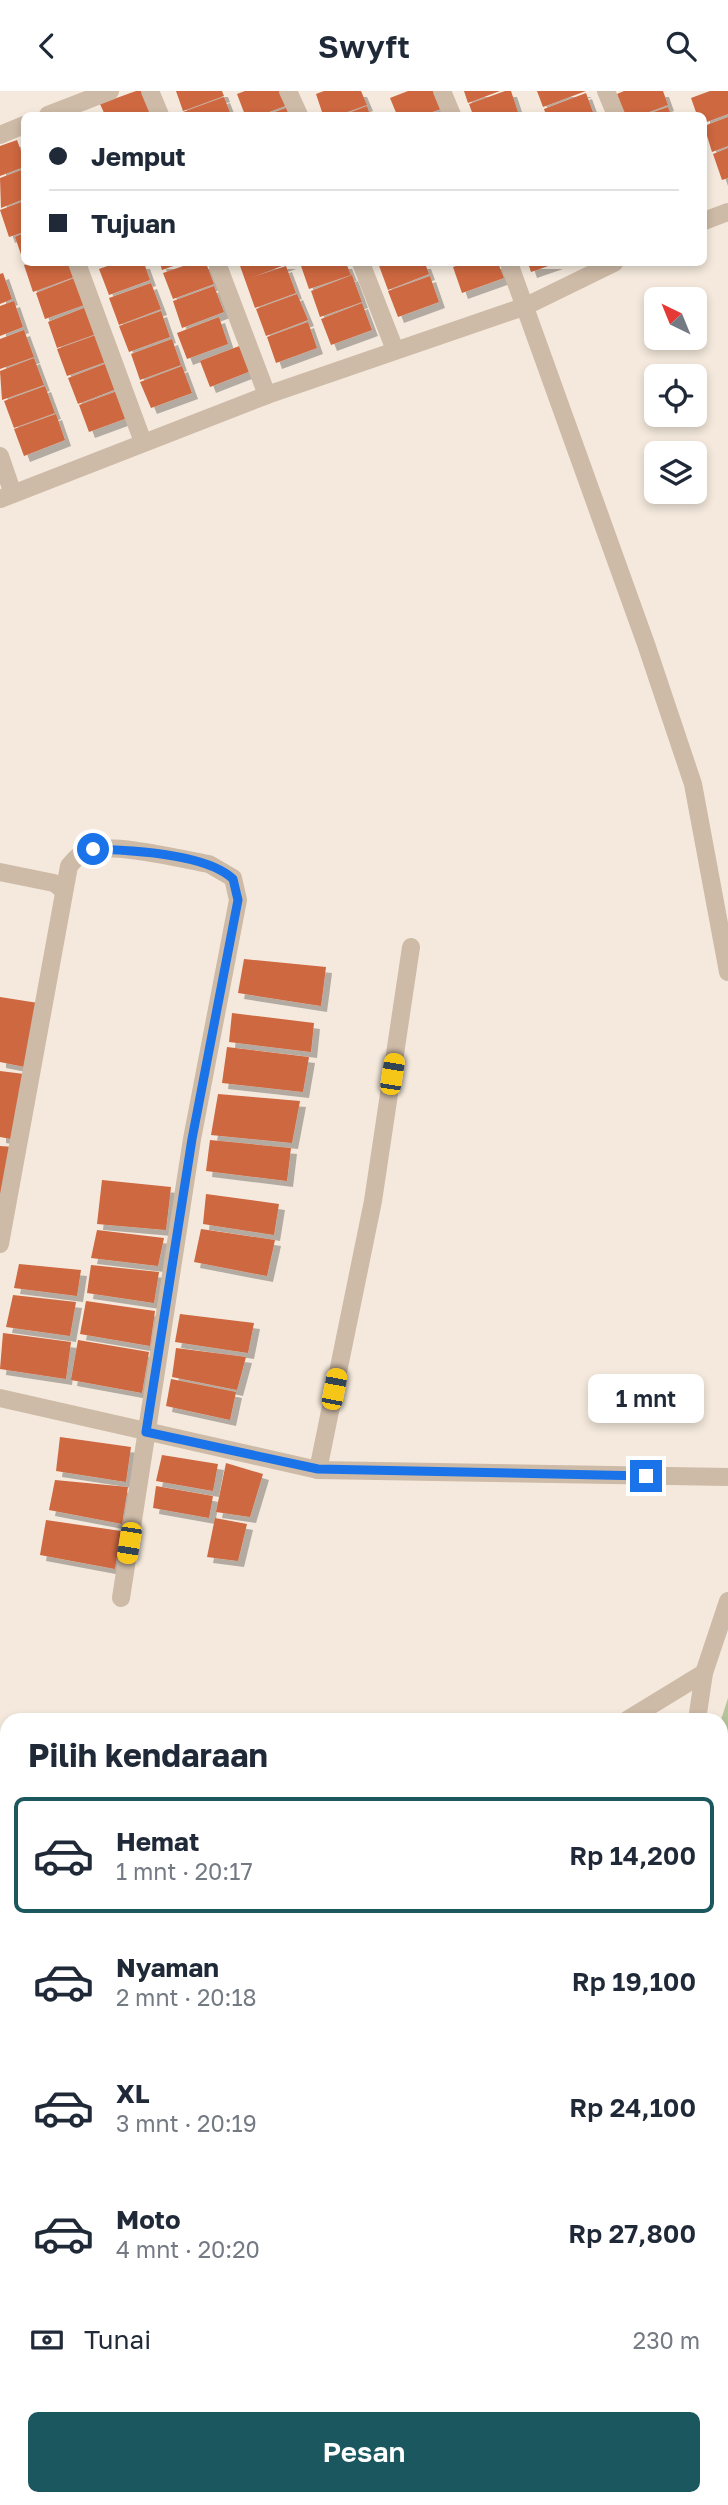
<!DOCTYPE html>
<html lang="id">
<head>
<meta charset="utf-8">
<style>
  :root { --surface:#fff; --page:#f6f6f7; --text:#1f2937; --muted:#747a83; --line:#e0e1e3; --accent:#1a575e }
  body { margin:0; font-family:"Golos Text",sans-serif; background:var(--page); color:var(--text); height:100vh; display:flex; flex-direction:column; font-size:26px; white-space:nowrap }
  * { box-sizing:border-box; margin:0 }
  p { font-size:23px; color:var(--muted) }
  .icon { flex:none; width:38px; height:38px; fill:none; stroke:currentColor; stroke-width:2; stroke-linecap:round; stroke-linejoin:round }
  .map { position:relative; flex:1; overflow:hidden }
  .panel { position:absolute; left:0px; top:1622px; width:728px; height:793px; display:flex; flex-direction:column; background:var(--surface); border-radius:21px 21px 0 0; box-shadow:0 4px 10px #0003 }
  .panel>* { flex:none }
  .top-card { position:absolute; left:21px; top:21px; width:686px; height:154px; border-radius:10px; box-shadow:0 4px 10px #0003; display:grid; align-content:center; height:154px; padding:0 28px; background:var(--surface) }
  .needle { width:46px; rotate:317deg }
  .controls { position:absolute; left:644px; top:196px; display:grid; gap:14px }
  .controls a { display:grid; place-items:center; width:63px; height:63px; border-radius:10px; background:var(--surface); box-shadow:0 4px 10px #0003; font-size:35px }
  .end { position:absolute; width:32px; height:32px; margin:-16px; border:9px solid #1a73e8; background:#fff; box-shadow:0 0 0 4px #fff }
  .from { border-radius:50% }
  .bubble { position:absolute; height:49px; border-radius:10px; background:var(--surface); box-shadow:0 4px 10px #0003; font-size:23px; font-weight:600; line-height:49px; text-align:center }
  .car { position:absolute; width:21px; height:42px; margin:-21px -10px; border-radius:9px; box-shadow:0 0 5px 2px #0007; background:linear-gradient(#f5c518 24%,#345 0 40%,#f5c518 0 76%,#345 0 86%,#f5c518 0) }
  .top-card b { display:flex; align-items:center; gap:24px; height:66px; font-size:26px }
  .top-card b+b { border-top:2px solid var(--line) }
  .top-card i { width:18px; height:18px; background:var(--text) }
  ul { padding:0; list-style:none }
  li { display:flex; align-items:center; gap:21px; height:116px; margin:0 14px 10px; padding:0 14px; border:4px solid transparent; border-radius:10px }
  li div { flex:1 }
  li b { display:block; font-size:26px }
  li em { font-style:normal; font-weight:600 }
  li.selected { border-color:var(--accent) }
  li>.icon { width:63px; height:63px; stroke-width:1.5 }
  h2 { padding:0 28px; font-size:32px; line-height:84px }
  .pay { display:flex; align-items:center; gap:18px; height:77px; padding:0 28px; font-size:26px }
  .pay p { margin-inline-start:auto }
  .cta { display:flex; gap:14px; margin-top:auto; padding:14px 28px }
  .cta a { flex:1; height:80px; border-radius:10px; background:var(--accent); color:#fff; font-size:28px; font-weight:600; line-height:80px; text-align:center }
  header { display:flex; justify-content:space-between; align-items:center; height:91px; padding:0 28px; background:var(--surface); font-size:32px; font-weight:600 }
  .map>svg:first-child { display:block }
  .green { fill:#b5c49b }
  .building { fill:#ce6740; filter:url(#shadow) }
  .lines { fill:none; stroke-linecap:round; stroke-linejoin:round }
  .minor { stroke:#cdbaa7; stroke-width:18 }
  .route { stroke:#1a73e8; stroke-width:9 }
</style>
</head>
<body>
<header><svg class="icon" aria-label="back" viewBox="0 0 24 24"><path d="M15 5l-7 7 7 7"/></svg>Swyft<svg class="icon" aria-label="search" viewBox="0 0 24 24"><circle cx="10" cy="10" r="6"/><path d="M15 15l6 6"/></svg></header>
<div class="map">
<svg width="728" height="2414" viewBox="0 0 728 2414">
  <defs>
    <filter id="shadow"><feDropShadow dx="6" dy="6" stdDeviation="0" flood-color="#0004"/></filter>
  </defs>
  <rect width="100%" height="100%" fill="#f4e9dc"/>
  <polygon class="green" points="728,1607 728,2108 721,2108 721,1629"/>
  <g class="building">
    <polygon points="136,0 142,0 152,24 105,24 100,13"/>
    <polygon points="176,0 222,0 224,5 183,20"/>
    <polygon points="245,0 283,0 288,14 261,24 245,24 237,3"/>
    <polygon points="324,0 361,0 367,14 339,24 323,24 316,3"/>
    <polygon points="408,0 434,0 441,18 424,24 397,24 390,7"/>
    <polygon points="464,0 500,0 468,12"/>
    <polygon points="505,0 511,0 519,24 473,24 469,13"/>
    <polygon points="537,0 586,0 543,16"/>
    <polygon points="624,0 663,0 668,14 641,24 625,24 617,3"/>
    <polygon points="710,0 728,0 728,23 704,32 704,24 697,24 691,7"/>
    <polygon points="586,2 594,24 546,24 544,18"/>
    <polygon points="224,6 231,24 184,24 183,21"/>
    <polygon points="367,15 370,24 343,24"/>
    <polygon points="289,16 293,24 266,24"/>
    <polygon points="668,16 671,24 645,24"/>
    <polygon points="728,26 728,55 712,61 704,35"/>
    <polygon points="17,49 24,68 24,76 0,85 0,55"/>
    <polygon points="728,57 728,87 722,89 713,63"/>
    <polygon points="24,78 24,108 1,117 0,87"/>
    <polygon points="24,110 24,141 9,146 0,119"/>
    <polygon points="24,142 24,172 15,146"/>
    <polygon points="31,172 69,172 74,186 33,201 24,174"/>
    <polygon points="116,172 144,172 150,189 109,204 99,178"/>
    <polygon points="160,172 182,172 162,179"/>
    <polygon points="192,172 206,172 214,193 173,208 163,182"/>
    <polygon points="239,172 290,172 253,186 286,175 296,202 255,217"/>
    <polygon points="300,172 346,172 351,184 309,198"/>
    <polygon points="378,172 425,172 429,183 388,199"/>
    <polygon points="464,172 498,172 504,187 462,202 453,176"/>
    <polygon points="528,172 557,172 531,181"/>
    <polygon points="3,182 12,208 0,213 0,183"/>
    <polygon points="352,184 362,211 320,226 311,200"/>
    <polygon points="430,185 439,211 398,226 388,200"/>
    <polygon points="77,186 87,213 45,228 36,202"/>
    <polygon points="151,192 161,218 119,234 109,207"/>
    <polygon points="214,195 224,221 182,237 173,210"/>
    <polygon points="297,203 308,229 266,245 256,218"/>
    <polygon points="14,210 23,236 0,245 0,215"/>
    <polygon points="362,212 372,239 331,254 321,228"/>
    <polygon points="89,215 99,242 57,257 48,231"/>
    <polygon points="161,220 170,246 129,261 119,235"/>
    <polygon points="219,226 228,253 187,268 177,242"/>
    <polygon points="308,231 317,257 276,272 267,246"/>
    <polygon points="24,239 34,266 0,278 0,248"/>
    <polygon points="99,243 108,270 67,285 57,258"/>
    <polygon points="172,248 181,274 140,289 131,263"/>
    <polygon points="242,254 251,280 210,296 200,270"/>
    <polygon points="34,267 44,294 2,309 0,280"/>
    <polygon points="110,271 119,297 78,313 68,287"/>
    <polygon points="182,275 192,302 151,317 140,291"/>
    <polygon points="45,295 55,322 14,337 4,310"/>
    <polygon points="120,299 130,326 89,341 79,314"/>
    <polygon points="56,323 65,349 24,365 14,338"/>
    <polygon points="244,868 326,876 321,915 238,902"/>
    <polygon points="0,906 38,912 25,976 0,971"/>
    <polygon points="232,922 314,932 311,961 229,951"/>
    <polygon points="227,956 309,966 303,1001 222,992"/>
    <polygon points="0,980 24,983 11,1048 0,1046"/>
    <polygon points="218,1003 300,1010 292,1052 211,1044"/>
    <polygon points="210,1049 291,1057 287,1090 206,1080"/>
    <polygon points="0,1055 14,1056 0,1117"/>
    <polygon points="102,1089 171,1096 166,1139 97,1133"/>
    <polygon points="206,1103 279,1113 274,1144 203,1133"/>
    <polygon points="201,1138 275,1149 267,1185 194,1171"/>
    <polygon points="97,1139 164,1147 158,1175 91,1167"/>
    <polygon points="19,1173 81,1179 77,1205 14,1197"/>
    <polygon points="91,1174 159,1181 154,1212 87,1202"/>
    <polygon points="13,1204 76,1211 70,1245 6,1236"/>
    <polygon points="86,1210 155,1220 150,1255 80,1243"/>
    <polygon points="180,1223 254,1232 248,1262 175,1251"/>
    <polygon points="3,1242 71,1251 66,1288 0,1278"/>
    <polygon points="78,1249 149,1261 142,1302 71,1289"/>
    <polygon points="176,1257 246,1266 237,1299 172,1286"/>
    <polygon points="171,1288 236,1301 230,1329 166,1315"/>
    <polygon points="60,1346 131,1356 126,1391 56,1380"/>
    <polygon points="162,1364 218,1373 213,1400 156,1390"/>
    <polygon points="226,1372 263,1383 250,1426 216,1421"/>
    <polygon points="55,1389 128,1396 122,1433 49,1419"/>
    <polygon points="156,1395 213,1405 209,1427 153,1417"/>
    <polygon points="215,1427 247,1433 238,1470 207,1466"/>
    <polygon points="46,1429 121,1440 115,1478 40,1464"/>
  </g>
  <g class="lines">
    <g class="minor">
      <polyline points="150,0 160,24"/>
      <polyline points="288,0 299,24"/>
      <polyline points="442,0 452,24"/>
      <polyline points="606,0 616,24"/>
      <polyline points="48,24 110,0"/>
      <polyline points="0,44 24,34"/>
      <polyline points="704,130 728,121"/>
      <polyline points="77,172 143,351"/>
      <polyline points="217,172 267,304"/>
      <polyline points="361,172 395,259"/>
      <polyline points="509,172 646,553 693,693 728,881"/>
      <polyline points="0,365 13,403"/>
      <polyline points="0,408 267,304 526,215 614,172"/>
      <polyline points="0,781 54,792 63,799"/>
      <path d="M 0,1153 L 69,775 C 75,768 81,761 90,759 C 116,752 181,768 209,773 L 233,787 L 238,809 L 192,1048 L 121,1507"/>
      <polyline points="0,1307 318,1379 728,1386"/>
      <polyline points="318,1379 373,1110 411,856"/>
      <polyline points="627,1629 704,1582"/>
      <polyline points="697,1629 704,1582 728,1510"/>
      <polyline points="0,1873 7,1869"/>
      <polyline points="721,2381 728,2393"/>
    </g>
  </g>
  <g class="lines">
    <path class="route" d="M 93,758 C 130,759 207,763 233,788 L 238,809 L 192,1048 L 146,1341 L 318,1378 L 646,1385"/>
  </g>
</svg>
<div class="controls">
<a><svg class="needle" viewBox="-14 -14 28 28"><path d="M0-13l5 13h-10z" fill="#e53935"/><path d="M0 13l5-13h-10z" fill="#747a83"/></svg></a>
<a><svg class="icon" aria-label="locate" viewBox="0 0 24 24"><circle cx="12" cy="12" r="6"/><path d="M12 2v4M12 18v4M2 12h4M18 12h4"/></svg></a>
<a><svg class="icon" aria-label="layers" viewBox="0 0 24 24"><path d="M12 4l9 5-9 5-9-5zM3 14l9 5 9-5"/></svg></a>
</div>
<i class="end from" style="left:93px;top:758px"></i>
<i class="end" style="left:646px;top:1385px"></i>
<div class="bubble" style="left:588px;top:1283px;width:116px">1 mnt</div>
<i class="car" style="left:392px;top:983px;rotate:9deg"></i>
<i class="car" style="left:334px;top:1298px;rotate:11deg"></i>
<i class="car" style="left:129px;top:1452px;rotate:189deg"></i>
<div class="top-card">
<b><i class="from"></i>Jemput</b>
<b><i></i>Tujuan</b>
</div>
<section class="panel">
<h2>Pilih kendaraan</h2>
<ul>
<li class="selected"><svg class="icon" aria-label="car" viewBox="0 0 24 24"><path d="M5 17H2v-5l4-1 3-4h7l3 4 3 1v5h-3M9 17h6M6 11h13"/><circle cx="7" cy="17" r="2"/><circle cx="17" cy="17" r="2"/></svg><div><b>Hemat</b><p>1 mnt · 20:17</p></div><em>Rp 14,200</em></li>
<li><svg class="icon" aria-label="car" viewBox="0 0 24 24"><path d="M5 17H2v-5l4-1 3-4h7l3 4 3 1v5h-3M9 17h6M6 11h13"/><circle cx="7" cy="17" r="2"/><circle cx="17" cy="17" r="2"/></svg><div><b>Nyaman</b><p>2 mnt · 20:18</p></div><em>Rp 19,100</em></li>
<li><svg class="icon" aria-label="car" viewBox="0 0 24 24"><path d="M5 17H2v-5l4-1 3-4h7l3 4 3 1v5h-3M9 17h6M6 11h13"/><circle cx="7" cy="17" r="2"/><circle cx="17" cy="17" r="2"/></svg><div><b>XL</b><p>3 mnt · 20:19</p></div><em>Rp 24,100</em></li>
<li><svg class="icon" aria-label="car" viewBox="0 0 24 24"><path d="M5 17H2v-5l4-1 3-4h7l3 4 3 1v5h-3M9 17h6M6 11h13"/><circle cx="7" cy="17" r="2"/><circle cx="17" cy="17" r="2"/></svg><div><b>Moto</b><p>4 mnt · 20:20</p></div><em>Rp 27,800</em></li>
</ul>
<div class="pay"><svg class="icon" aria-label="cash" viewBox="0 0 24 24"><path d="M3 7h18v10H3z"/><circle cx="12" cy="12" r="2"/></svg>Tunai<p>230 m</p></div>
<div class="cta"><a>Pesan</a></div>
</section>
</div>
</body>
</html>
